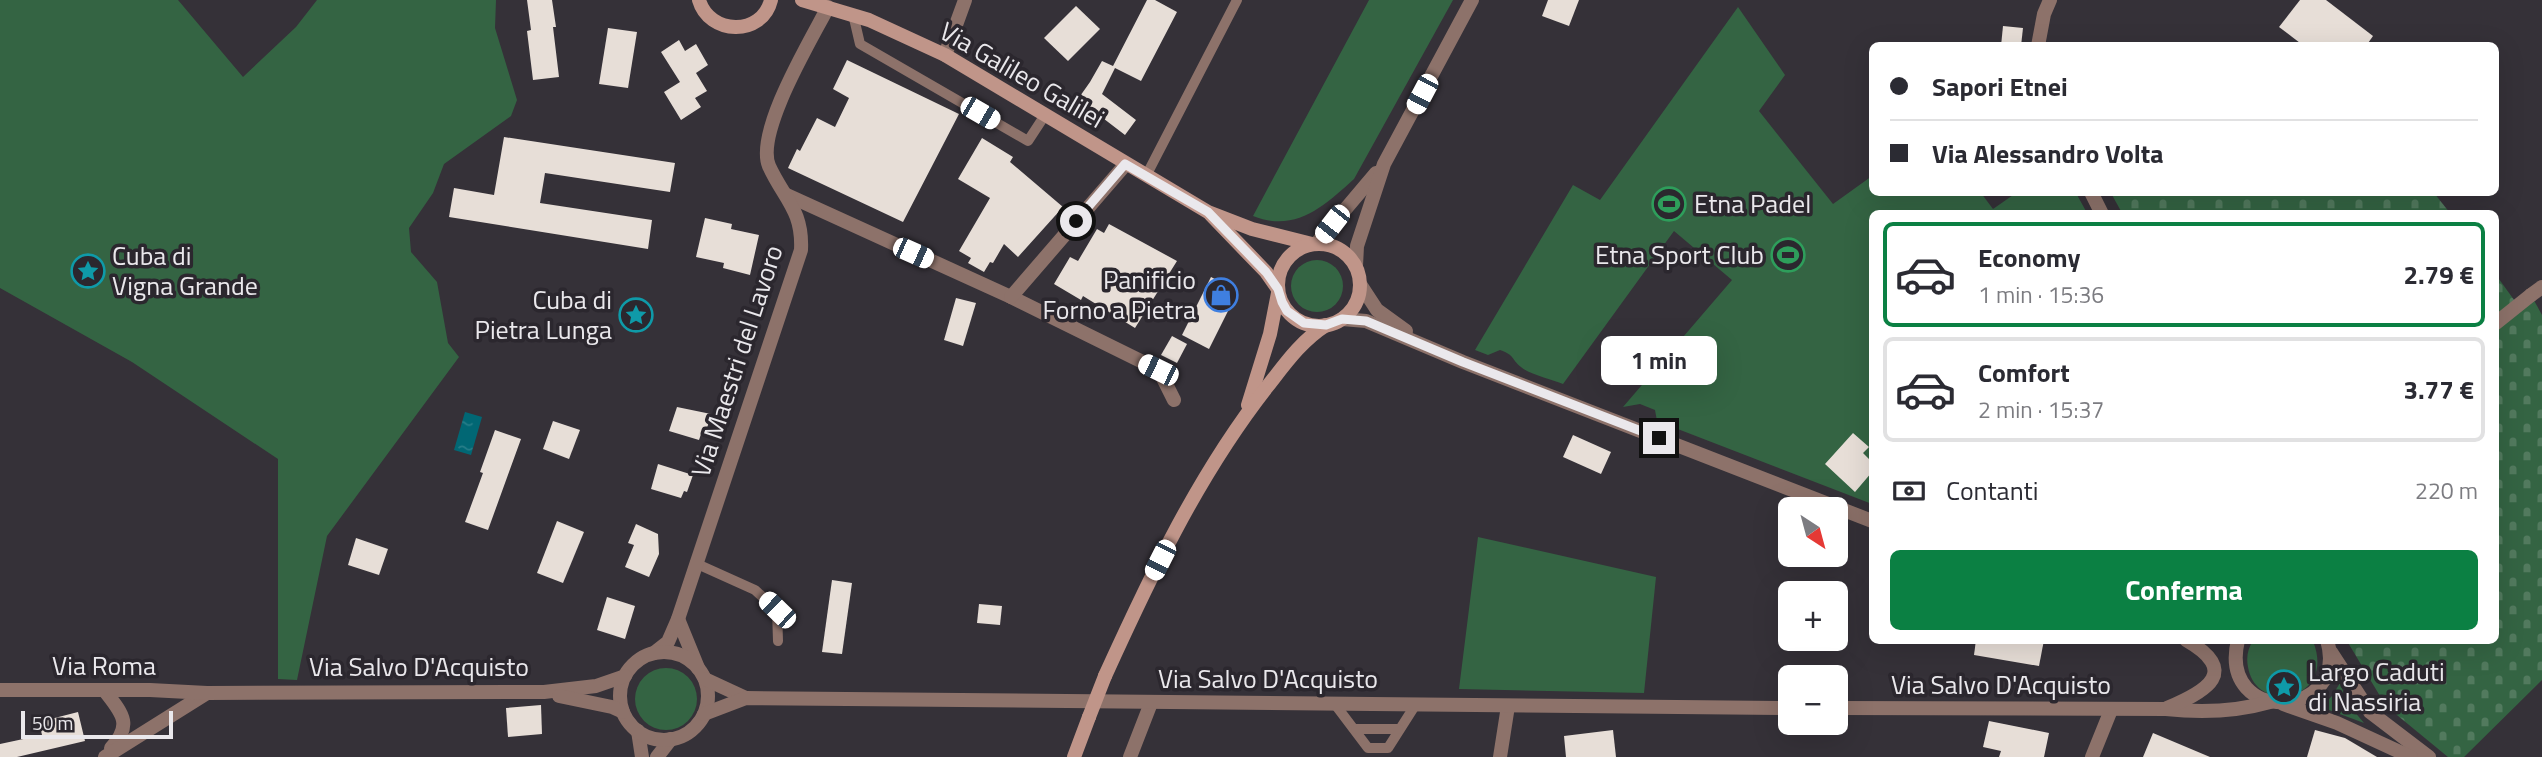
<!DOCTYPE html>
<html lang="it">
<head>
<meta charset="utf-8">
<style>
  :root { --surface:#fff; --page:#f2f2f3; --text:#2b2b33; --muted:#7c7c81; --line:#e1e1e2; --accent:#0b8043 }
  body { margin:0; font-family:"Titillium Web",sans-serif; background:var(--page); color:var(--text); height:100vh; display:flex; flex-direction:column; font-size:26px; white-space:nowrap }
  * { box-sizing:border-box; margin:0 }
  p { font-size:23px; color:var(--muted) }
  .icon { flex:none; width:38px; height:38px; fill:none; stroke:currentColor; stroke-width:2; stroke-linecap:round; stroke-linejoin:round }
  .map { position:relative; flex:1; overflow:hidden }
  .sheet { position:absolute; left:1869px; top:210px; width:630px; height:434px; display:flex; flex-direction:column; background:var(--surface); border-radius:10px; box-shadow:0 7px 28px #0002 }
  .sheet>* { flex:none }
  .guide { position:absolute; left:1869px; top:42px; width:630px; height:154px; border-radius:10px; box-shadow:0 7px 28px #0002; display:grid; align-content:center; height:154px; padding:0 21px; background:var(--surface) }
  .needle { width:46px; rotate:144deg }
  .fabs { position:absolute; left:1778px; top:497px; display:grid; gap:14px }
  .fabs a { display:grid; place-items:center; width:70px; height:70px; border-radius:10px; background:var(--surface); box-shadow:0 7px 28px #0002; font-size:35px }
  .scale { position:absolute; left:21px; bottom:18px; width:152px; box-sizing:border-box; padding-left:7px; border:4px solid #eae8ec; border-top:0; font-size:19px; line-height:24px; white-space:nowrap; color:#eae8ec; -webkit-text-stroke:5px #2b272e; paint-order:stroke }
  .end { position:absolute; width:32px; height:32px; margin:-16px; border:9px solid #eae8ec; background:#111; box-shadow:0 0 0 4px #111 }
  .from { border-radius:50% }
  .bubble { position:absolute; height:49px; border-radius:10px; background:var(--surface); box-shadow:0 7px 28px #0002; font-size:23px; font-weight:700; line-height:49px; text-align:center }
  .car { position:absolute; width:21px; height:42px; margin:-21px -10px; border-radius:9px; box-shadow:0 0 5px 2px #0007; background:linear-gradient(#fff 24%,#345 0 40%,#fff 0 76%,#345 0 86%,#fff 0) }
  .guide b { display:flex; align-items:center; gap:24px; height:66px; font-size:26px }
  .guide b+b { border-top:2px solid var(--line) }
  .guide i { width:18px; height:18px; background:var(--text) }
  ul { padding:12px 0 0; list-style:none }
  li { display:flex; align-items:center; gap:21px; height:105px; margin:0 14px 10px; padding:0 7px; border:4px solid var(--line); border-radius:10px }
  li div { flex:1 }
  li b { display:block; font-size:26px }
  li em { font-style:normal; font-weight:700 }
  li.active { border-color:var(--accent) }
  li>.icon { width:63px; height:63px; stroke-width:1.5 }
  .pay { display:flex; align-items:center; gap:18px; height:77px; padding:0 21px; font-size:26px }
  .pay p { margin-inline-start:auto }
  .action { display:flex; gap:14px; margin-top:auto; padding:14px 21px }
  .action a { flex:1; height:80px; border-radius:10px; background:var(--accent); color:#fff; font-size:28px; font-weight:700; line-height:80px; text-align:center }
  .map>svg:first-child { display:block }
  .green { fill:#346443 }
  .cemetery { fill:url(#cemetery-stones) }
  .water { fill:url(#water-ripples) }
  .building { fill:#e7ded7 }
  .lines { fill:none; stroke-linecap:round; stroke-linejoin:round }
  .service { stroke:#8d726a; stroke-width:10 }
  .pedestrian { stroke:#8d726a; stroke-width:14 }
  .minor { stroke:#8d726a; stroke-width:14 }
  .tertiary { stroke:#8d726a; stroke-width:14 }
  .secondary { stroke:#c09589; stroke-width:14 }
  .secondary-bridge { stroke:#c09589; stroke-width:14 }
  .route { stroke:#eae8ec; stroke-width:9 }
  .labels { text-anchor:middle; stroke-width:7; stroke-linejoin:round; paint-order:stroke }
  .street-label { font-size:26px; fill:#eae8ec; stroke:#2b272e }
  .poi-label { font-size:26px; fill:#eae8ec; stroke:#2b272e; text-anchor:start }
</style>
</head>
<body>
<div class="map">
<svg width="2542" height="757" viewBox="0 0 2542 757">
  <defs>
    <pattern id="cemetery-stones" width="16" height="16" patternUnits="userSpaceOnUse" patternTransform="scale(1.75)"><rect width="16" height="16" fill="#346443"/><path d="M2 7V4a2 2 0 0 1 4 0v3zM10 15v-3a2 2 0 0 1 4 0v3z" fill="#527a5e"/></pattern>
    <pattern id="water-ripples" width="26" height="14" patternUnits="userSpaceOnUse" patternTransform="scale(1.75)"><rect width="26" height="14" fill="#016774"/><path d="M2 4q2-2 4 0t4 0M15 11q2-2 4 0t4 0" fill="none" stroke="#267d88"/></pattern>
  </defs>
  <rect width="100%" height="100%" fill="#353138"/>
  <g class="green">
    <polygon points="0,0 178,0 243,77 296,27 317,0 496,0 495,28 517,100 511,116 444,164 433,193 409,228 411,252 437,282 448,343 459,357 327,536 297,680 278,679 278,459 132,362 0,288"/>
    <path d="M 1369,0 L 1453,0 L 1354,179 C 1324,206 1296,233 1253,216 Z"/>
    <path d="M 1738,7 L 1785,75 L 1759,111 L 1833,204 L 1872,176 L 1872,192 L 1981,193 L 1993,209 L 2016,193 L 2076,193 L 2087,213 L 1872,214 L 1872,504 L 1657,421 L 1655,410 L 1640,404 L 1623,407 L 1732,280 L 1674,231 L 1563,384 C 1553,380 1528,374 1521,367 C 1510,358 1516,356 1500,350 L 1488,355 L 1475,350 L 1573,185 L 1600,200 Z"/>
    <circle cx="1317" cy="286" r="26"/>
    <polygon points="1478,537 1656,577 1644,693 1459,689"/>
    <path d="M 2253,641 L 2313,641 C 2337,701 2256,716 2248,667 C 2246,657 2248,648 2253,641 Z"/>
    <circle cx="666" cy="699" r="31"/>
    <polygon points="2340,683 2348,704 2364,723 2321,707 2332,696"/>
  </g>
  <g class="cemetery">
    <polygon points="2111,193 2434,193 2450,213 2122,213"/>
    <polygon points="2496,275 2517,304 2531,295 2542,315 2542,680 2464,757 2448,757 2386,706 2347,641 2496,640"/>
  </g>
  <polygon class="water" points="465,412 482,417 471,455 454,450"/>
  <g class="building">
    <polygon points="527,0 552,0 556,27 553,27 559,77 533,80 527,31 531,30"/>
    <polygon points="1147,0 1155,0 1177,12 1141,81 1115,68 1102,94 1136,120 1125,135 1078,99 1090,82 1102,61 1113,66"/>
    <polygon points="1548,0 1579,0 1569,26 1542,16"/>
    <polygon points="2300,0 2326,0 2373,36 2366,46 2304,46 2279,27"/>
    <polygon points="1076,6 1100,29 1068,61 1044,38"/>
    <polygon points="2003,26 2023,28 2021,46 2001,46"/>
    <polygon points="608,28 637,32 628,88 599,84"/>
    <polygon points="679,40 685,51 696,44 708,65 696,73 707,91 695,98 701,107 681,120 664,92 680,82 661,52"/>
    <polygon points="847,60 959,114 903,222 788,168 797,149 800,151 817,118 835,127 849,98 833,89"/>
    <polygon points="504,137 675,163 670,192 545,173 540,203 652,220 648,249 449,217 454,188 494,195"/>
    <polygon points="982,138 1013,157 1010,162 1063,207 1018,257 1004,244 993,263 990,262 984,272 968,263 971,258 959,251 990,198 958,179"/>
    <polygon points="705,218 732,224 731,229 759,235 750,275 723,268 724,263 696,257"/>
    <polygon points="1109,224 1177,261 1135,328 1083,296 1081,300 1054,284 1070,257 1078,261 1097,229 1104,233"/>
    <polygon points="1211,277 1238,291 1209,349 1182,335"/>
    <polygon points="956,298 976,303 963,346 944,340"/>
    <polygon points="1172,336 1187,344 1177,363 1161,355"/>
    <polygon points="677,407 711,414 706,432 702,431 699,440 669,431"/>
    <polygon points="553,421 580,430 569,459 543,449"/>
    <polygon points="495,430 521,439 488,530 465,522 483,473 480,472"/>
    <polygon points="1853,433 1869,447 1863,453 1872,462 1872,472 1855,492 1825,464"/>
    <polygon points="1573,435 1611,452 1601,474 1563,457"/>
    <polygon points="658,464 693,475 687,492 684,491 681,498 651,489"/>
    <polygon points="557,521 584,532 563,583 537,573"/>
    <polygon points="636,524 658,534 659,554 649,577 625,567 634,545 628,543"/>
    <polygon points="356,538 388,549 379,575 348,565"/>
    <polygon points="832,580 852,583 842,654 822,652"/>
    <polygon points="607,597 635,606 625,639 597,630"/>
    <polygon points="979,604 1002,606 1000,625 977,623"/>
    <polygon points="1976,640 2044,640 2039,666 1974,655"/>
    <polygon points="541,705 542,734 508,737 506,708"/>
    <polygon points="78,712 85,741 17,757 0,757 0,744 42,735 39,722"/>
    <polygon points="1989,721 2049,733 2044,757 1999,757 2001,751 1983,747"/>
    <polygon points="1613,730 1616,757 1566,757 1564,736"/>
    <polygon points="2315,730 2345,738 2377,757 2307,757"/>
    <polygon points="2153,733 2210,757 2143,757"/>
  </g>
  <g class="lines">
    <g class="service">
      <polyline points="853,14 860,44 1028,141 1045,115"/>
      <polyline points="1146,176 1237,0"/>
      <polyline points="695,563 755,590 777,610 778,641"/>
      <polyline points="1334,703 1368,748 1388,748 1416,704"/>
      <polyline points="1356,729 1398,729"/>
    </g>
    <polyline class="pedestrian" points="2496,323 2531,295"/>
    <g class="minor">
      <polyline points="945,55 965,0"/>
      <polyline points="787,195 1011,297 1159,370 1174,400"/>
      <polyline points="2531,295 2542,287"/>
      <polyline points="1011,297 1125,165"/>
      <polyline points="678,619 698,668"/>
      <path d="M 654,653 L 668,642 L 678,619 L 801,250 C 803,210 784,199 769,166 C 755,132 811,40 828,7"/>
      <path d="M 104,690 C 121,712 134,724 111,748"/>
      <polyline points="638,731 642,757"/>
      <polyline points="105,757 207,693"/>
      <polyline points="657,757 671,739"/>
      <polyline points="1130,757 1151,703"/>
      <polyline points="1500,757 1508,706"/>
      <polyline points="2092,757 2111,710"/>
    </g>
    <g class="tertiary">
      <polyline points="2038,46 2044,14 2050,0"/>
      <polyline points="2091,192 2102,214"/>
      <polyline points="1316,244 1376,173"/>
      <polyline points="1356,266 1357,246 1384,164 1472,0"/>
      <polyline points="1360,284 1377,310 1406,331"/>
      <polyline points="1342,319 1366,321 1463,362 1872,521"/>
      <path d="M 2238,640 C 2217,727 2351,719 2327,640"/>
      <polyline points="2331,652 2370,712 2429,757"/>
      <circle cx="664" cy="696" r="44"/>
      <polyline points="705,679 746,698"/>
      <polyline points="0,690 150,690 207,693 544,692 596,686 625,676"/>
      <polyline points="559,696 612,707 623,712"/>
      <polyline points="2283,704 2337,723 2411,757"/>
      <path d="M 1836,708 L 2166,709 C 2202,713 2235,712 2270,702"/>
      <path d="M 2167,708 C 2208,691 2240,671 2186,640"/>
      <polyline points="704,714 746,698 1790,708"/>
    </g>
    <g class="secondary">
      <path d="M 699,0 C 709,35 762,37 771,0"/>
      <polyline points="802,0 869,20 945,55 1208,212 1252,229 1312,244"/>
      <polyline points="1211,215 1266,272 1278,289"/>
      <circle cx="1319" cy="285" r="41"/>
      <polyline points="1248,405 1270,334 1278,293"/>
      <path d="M 1105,676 C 1151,575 1198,475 1267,387 C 1285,364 1301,341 1326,325"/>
      <polyline points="1074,757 1089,717"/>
    </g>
    <polyline class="secondary-bridge" points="1089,717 1105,676"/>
  </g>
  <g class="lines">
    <polyline class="route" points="1076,221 1125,164 1208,212 1266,272 1278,289 1282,302 1287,311 1304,323 1326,325 1342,319 1366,321 1463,362 1659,438"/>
  </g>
  <defs>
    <symbol id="stadium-ring" viewBox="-11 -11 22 22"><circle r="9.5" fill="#2b272e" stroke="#2e9e5b" stroke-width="1.5"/><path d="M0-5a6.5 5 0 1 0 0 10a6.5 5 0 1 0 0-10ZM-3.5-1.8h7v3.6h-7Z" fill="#2e9e5b"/></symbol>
    <symbol id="sight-ring" viewBox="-11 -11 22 22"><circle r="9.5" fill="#2b272e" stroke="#0f9aa8" stroke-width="1.5"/><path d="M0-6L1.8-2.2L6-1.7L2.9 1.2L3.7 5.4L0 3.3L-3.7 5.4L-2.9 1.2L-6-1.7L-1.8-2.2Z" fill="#0f9aa8"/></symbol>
    <symbol id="shop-ring" viewBox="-11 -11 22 22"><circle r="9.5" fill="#2b272e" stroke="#3f7fe0" stroke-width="1.5"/><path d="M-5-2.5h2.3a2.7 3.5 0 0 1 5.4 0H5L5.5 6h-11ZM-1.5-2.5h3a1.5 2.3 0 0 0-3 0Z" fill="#3f7fe0"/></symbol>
  </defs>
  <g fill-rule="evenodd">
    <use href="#stadium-ring" x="1650" y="185" width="38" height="38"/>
    <use href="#stadium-ring" x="1769" y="236" width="38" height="38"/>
    <use href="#sight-ring" x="69" y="252" width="38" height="38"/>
    <use href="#shop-ring" x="1202" y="276" width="38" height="38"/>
    <use href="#sight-ring" x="617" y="296" width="38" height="38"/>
    <use href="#sight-ring" x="2265" y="668" width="38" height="38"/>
  </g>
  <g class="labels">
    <g class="street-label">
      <text transform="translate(1022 75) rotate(30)" y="9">Via Galileo Galilei</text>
      <text transform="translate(737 361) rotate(-72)" y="9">Via Maestri del Lavoro</text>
      <text x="104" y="675">Via Roma</text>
      <text x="419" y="676">Via Salvo D'Acquisto</text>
      <text x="1268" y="688">Via Salvo D'Acquisto</text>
      <text x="2001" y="694">Via Salvo D'Acquisto</text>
    </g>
    <g class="poi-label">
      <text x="1694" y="213">Etna Padel</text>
      <text x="1764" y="264" text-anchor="end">Etna Sport Club</text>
      <text x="112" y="265">Cuba di<tspan x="112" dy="30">Vigna Grande</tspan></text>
      <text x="1196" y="289" text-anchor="end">Panificio<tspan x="1196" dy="30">Forno a Pietra</tspan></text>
      <text x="612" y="309" text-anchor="end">Cuba di<tspan x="612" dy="30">Pietra Lunga</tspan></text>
      <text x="2308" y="681">Largo Caduti<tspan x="2308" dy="30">di Nassiria</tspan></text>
    </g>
  </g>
</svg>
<div class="fabs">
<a><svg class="needle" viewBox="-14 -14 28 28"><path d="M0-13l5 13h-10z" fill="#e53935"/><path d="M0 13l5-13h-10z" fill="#7c7c81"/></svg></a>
<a>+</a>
<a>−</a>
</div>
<div class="scale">50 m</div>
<i class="end from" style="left:1076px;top:221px"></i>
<i class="end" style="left:1659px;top:438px"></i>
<div class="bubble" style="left:1601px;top:336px;width:116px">1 min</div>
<i class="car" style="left:1422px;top:94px;rotate:208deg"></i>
<i class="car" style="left:980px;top:113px;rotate:120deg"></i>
<i class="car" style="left:1332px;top:224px;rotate:218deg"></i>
<i class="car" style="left:913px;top:253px;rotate:114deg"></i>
<i class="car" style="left:1158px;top:370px;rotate:296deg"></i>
<i class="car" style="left:1160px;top:560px;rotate:207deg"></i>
<i class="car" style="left:777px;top:610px;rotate:314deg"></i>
<div class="guide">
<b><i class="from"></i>Sapori Etnei</b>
<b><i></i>Via Alessandro Volta</b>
</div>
<section class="sheet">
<ul>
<li class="active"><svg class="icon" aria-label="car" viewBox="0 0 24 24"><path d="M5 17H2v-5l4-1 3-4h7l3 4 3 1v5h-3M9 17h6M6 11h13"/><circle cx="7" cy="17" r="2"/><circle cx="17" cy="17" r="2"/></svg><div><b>Economy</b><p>1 min · 15:36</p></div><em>2.79 €</em></li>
<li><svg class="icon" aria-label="car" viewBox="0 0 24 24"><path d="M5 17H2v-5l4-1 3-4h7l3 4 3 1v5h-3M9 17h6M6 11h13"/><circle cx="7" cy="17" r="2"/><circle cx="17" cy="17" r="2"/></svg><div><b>Comfort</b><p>2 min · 15:37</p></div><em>3.77 €</em></li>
</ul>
<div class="pay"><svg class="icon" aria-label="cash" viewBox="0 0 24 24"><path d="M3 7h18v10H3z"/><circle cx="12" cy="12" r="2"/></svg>Contanti<p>220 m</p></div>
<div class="action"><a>Conferma</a></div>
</section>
</div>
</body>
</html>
